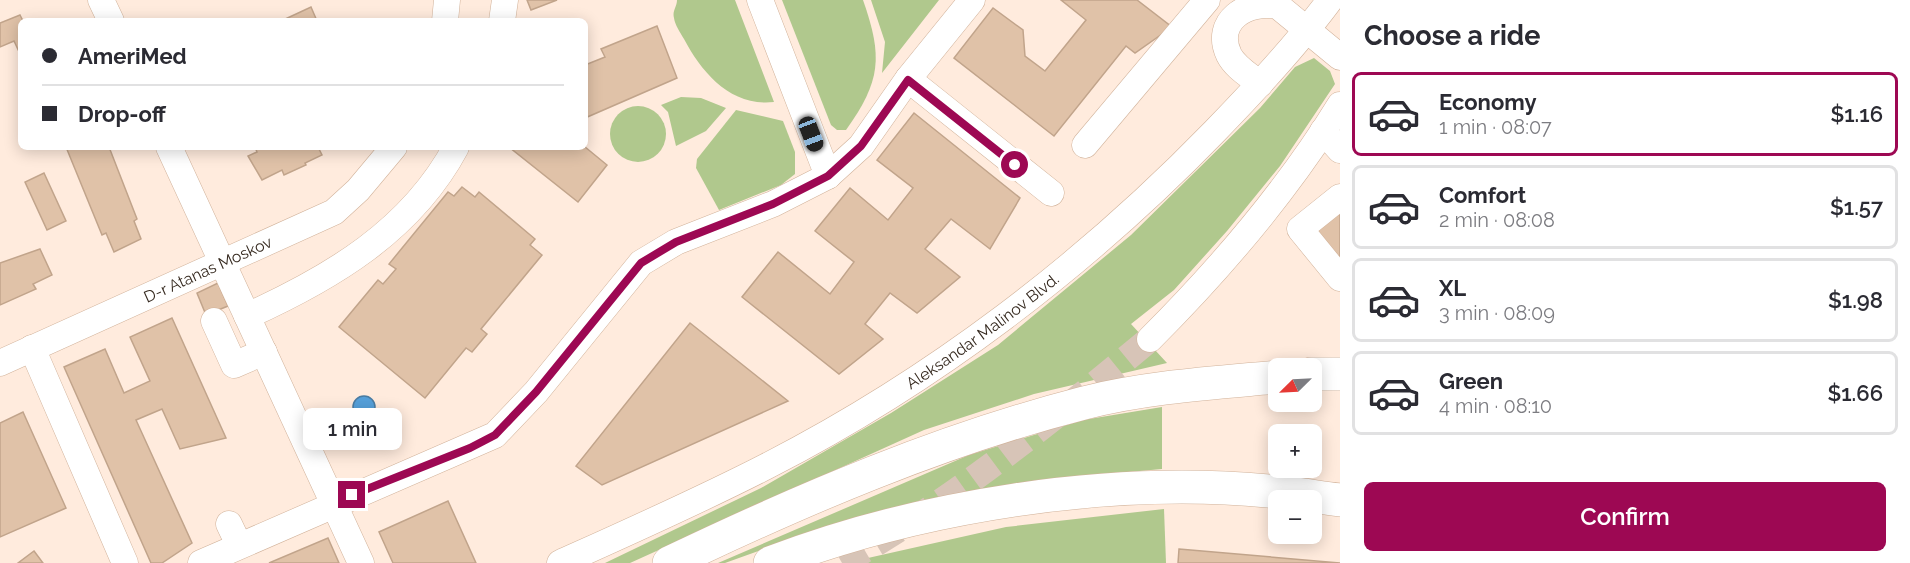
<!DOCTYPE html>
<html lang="en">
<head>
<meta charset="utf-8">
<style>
  :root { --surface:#fff; --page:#f7f7f7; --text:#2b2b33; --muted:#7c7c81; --line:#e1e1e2; --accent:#9d0853 }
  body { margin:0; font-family:Raleway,sans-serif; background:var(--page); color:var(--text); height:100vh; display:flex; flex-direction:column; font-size:22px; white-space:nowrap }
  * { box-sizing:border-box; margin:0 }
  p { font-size:20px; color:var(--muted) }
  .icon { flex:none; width:33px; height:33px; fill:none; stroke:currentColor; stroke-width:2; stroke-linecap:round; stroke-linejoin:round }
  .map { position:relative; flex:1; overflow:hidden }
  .panel { display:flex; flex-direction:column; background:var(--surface); width:570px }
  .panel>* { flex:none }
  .guide { position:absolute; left:18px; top:18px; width:570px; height:132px; border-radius:9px; box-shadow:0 3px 15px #0003; display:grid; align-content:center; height:132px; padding:0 24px; background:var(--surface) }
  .needle { width:39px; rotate:246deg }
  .tools { position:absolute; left:1268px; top:358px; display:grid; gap:12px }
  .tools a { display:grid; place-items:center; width:54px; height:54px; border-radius:9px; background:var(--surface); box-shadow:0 3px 15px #0003; font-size:30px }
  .end { position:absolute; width:27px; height:27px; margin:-14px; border:8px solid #9d0853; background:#fff; box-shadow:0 0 0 3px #fff }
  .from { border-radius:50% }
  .bubble { position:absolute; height:42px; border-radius:9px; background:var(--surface); box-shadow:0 3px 15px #0003; font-size:20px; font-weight:600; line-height:42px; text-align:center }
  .car { position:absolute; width:18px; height:36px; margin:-18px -9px; border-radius:8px; box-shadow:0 0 4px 2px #0007; background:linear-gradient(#222 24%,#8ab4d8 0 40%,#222 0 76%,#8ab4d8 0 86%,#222 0) }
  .guide b { display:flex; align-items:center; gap:21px; height:57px; font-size:22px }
  .guide b+b { border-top:2px solid var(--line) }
  .guide i { width:15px; height:15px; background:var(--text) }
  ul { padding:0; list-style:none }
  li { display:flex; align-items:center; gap:18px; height:84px; margin:0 12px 9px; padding:0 12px; border:3px solid var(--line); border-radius:9px }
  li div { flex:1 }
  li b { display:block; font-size:22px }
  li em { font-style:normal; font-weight:600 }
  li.current { border-color:var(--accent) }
  li>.icon { width:54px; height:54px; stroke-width:1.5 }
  h2 { padding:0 24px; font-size:27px; line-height:72px }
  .cta { display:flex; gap:12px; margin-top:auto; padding:12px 24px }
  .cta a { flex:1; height:69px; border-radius:9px; background:var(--accent); color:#fff; font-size:24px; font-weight:600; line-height:69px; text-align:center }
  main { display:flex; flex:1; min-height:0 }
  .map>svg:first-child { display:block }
  .green { fill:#b0c88d }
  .water { fill:#55a0da; stroke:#4b7ca2; stroke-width:1.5 }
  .building { fill:#e0c2a8; stroke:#c1a48b; stroke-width:1.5 }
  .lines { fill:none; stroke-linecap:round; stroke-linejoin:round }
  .minor-tunnel { stroke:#d7c4b7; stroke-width:26; stroke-dasharray:26 13; stroke-linecap:butt }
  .minor-casing { stroke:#d1b29a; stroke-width:27 }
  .major-casing { stroke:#d1b29a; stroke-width:34 }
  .minor { stroke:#fff; stroke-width:26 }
  .major { stroke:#fff; stroke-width:33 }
  .route { stroke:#9d0853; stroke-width:8 }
  .labels { text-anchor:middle; stroke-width:5; stroke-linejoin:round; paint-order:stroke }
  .street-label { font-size:16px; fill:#35291f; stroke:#fdfdfd }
</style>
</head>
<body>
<main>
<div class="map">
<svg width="1340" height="563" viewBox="0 0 1340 563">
  <rect width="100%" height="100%" fill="#ffebdd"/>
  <g class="green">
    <path d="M 677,0 L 735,0 L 774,102 C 731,107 702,73 684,39 C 680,32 675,25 674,18 C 672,11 677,7 677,0 Z"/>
    <path d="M 782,0 L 863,0 C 883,57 881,81 846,130 L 837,130 L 831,125 Z"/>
    <polygon points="871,0 939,0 882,73 885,42"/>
    <polygon points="1314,58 1330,71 1335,84 1280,166 1227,231 1174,290 1131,324 1167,363 1034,394 924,430 630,563 605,563 761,488 891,413 998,345 1131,235 1260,108 1295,67"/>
    <polygon points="681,97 701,98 726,108 706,131 676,146 668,112 661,105"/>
    <circle cx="638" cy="134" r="28"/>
    <polygon points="736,110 783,121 795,152 795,174 781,185 719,210 696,168 697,159"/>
    <polygon points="1162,407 1162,469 1073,477 825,527 725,563 718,563 969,455 1083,420"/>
    <polygon points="1164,509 1166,563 857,563 859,560 1006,527"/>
  </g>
  <circle class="water" cx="364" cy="407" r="11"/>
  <g class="building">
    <polygon points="527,0 557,0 531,10"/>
    <polygon points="1061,0 1137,0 1172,27 1135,53 1126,46 1054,136 954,58 993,8 1023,30 1025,56 1045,71 1086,20"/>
    <polygon points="311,7 317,21 281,21"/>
    <polygon points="20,15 23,21 21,56 14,41 0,47 0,23"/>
    <polygon points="657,26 677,78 585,118 585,65 605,57 601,49"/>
    <polygon points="914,113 1020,198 990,249 951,219 925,249 960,277 917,313 890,293 865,324 883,339 839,374 742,297 778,252 830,294 854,262 815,231 850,188 888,220 913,188 877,160"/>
    <polygon points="66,147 109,147 137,219 134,221 141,239 114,252 106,233 102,235"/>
    <polygon points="255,147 324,147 319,149 322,155 305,163 306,165 284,175 282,170 262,180 248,156 257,152"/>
    <polygon points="509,147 585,147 607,165 578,202"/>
    <polygon points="44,173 66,221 47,230 25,182"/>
    <polygon points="462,187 475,197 479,192 535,239 530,245 542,255 481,329 487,334 472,352 466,348 425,398 339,327 378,280 383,284 396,269 389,264 448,192 454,196"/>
    <polygon points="1340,199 1340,269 1305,230"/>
    <polygon points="40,249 52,275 33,284 36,289 0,305 0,263"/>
    <polygon points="218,283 228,306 206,315 197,293"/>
    <polygon points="172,318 226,438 180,449 162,409 136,420 192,543 162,563 151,563 64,367 105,349 124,393 150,381 130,337"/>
    <polygon points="690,323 788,401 602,485 576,466"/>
    <polygon points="23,412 66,508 0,537 0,423"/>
    <polygon points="448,501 476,563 393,563 379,532"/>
    <polygon points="328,538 339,563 269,563"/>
    <polygon points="1179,549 1340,563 1178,563"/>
    <polygon points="34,551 43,563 18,563"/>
  </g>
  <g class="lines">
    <path class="minor-tunnel" d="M 842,563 C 954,501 1052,420 1150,339"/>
    <defs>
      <g id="minor">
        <polyline points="101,0 111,21"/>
        <polyline points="445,21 447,0"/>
        <polyline points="502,21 505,0"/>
        <polyline points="908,79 1051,193"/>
        <path d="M 1260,84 C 1249,75 1235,67 1229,55 C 1213,21 1247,0 1278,6 L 1340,57"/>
        <polyline points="1323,131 1340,150"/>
        <polyline points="1085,145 1207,0"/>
        <polyline points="169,147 361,563"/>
        <polyline points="828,176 861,146 908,79 972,0"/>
        <polyline points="1340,197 1300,229 1340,278"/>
        <path d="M 247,316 C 331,278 411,231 456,147"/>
        <polyline points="214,321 234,365 264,352"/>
        <path d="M 1150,339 C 1221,268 1287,191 1340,105"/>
        <polyline points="32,348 125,563"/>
        <path id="s1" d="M 0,363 L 334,212 L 358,190 L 394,147"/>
        <polyline points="229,524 239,545"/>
        <polyline points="201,563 495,435 536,392 641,263 676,242 773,204 828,176 760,0"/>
        <path id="s2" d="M 560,563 C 629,532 699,501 767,466 C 933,381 1085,265 1215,131 C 1255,90 1295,47 1330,0"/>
      </g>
      <g id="major">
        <polyline points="1311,374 1340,374"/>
        <path d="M 669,563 C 803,499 940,440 1084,403 C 1147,387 1213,383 1278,377"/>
        <path d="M 770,563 C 919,506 1108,476 1268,491 C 1292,493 1316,497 1340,500"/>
      </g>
    </defs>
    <use href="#minor" class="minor-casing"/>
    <use href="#major" class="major-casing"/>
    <use href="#minor" class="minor"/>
    <use href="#major" class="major"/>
  </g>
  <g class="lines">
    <polyline class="route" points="352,495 470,448 495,435 536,392 641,263 676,242 773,204 828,176 861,146 908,80 1015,165"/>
  </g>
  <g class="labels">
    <g class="street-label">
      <text dy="6" stroke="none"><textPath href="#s1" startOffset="228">D-r Atanas Moskov</textPath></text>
      <text dy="6" stroke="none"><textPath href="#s2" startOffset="483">Aleksandar Malinov Blvd.</textPath></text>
    </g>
  </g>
</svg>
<div class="tools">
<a><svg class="needle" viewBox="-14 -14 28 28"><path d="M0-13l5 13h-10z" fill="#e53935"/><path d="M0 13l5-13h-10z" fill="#7c7c81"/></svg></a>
<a>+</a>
<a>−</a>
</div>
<i class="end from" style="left:1015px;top:165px"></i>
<i class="end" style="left:352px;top:495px"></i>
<div class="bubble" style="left:303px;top:408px;width:99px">1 min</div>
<i class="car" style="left:811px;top:134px;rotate:159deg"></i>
<div class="guide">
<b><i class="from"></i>AmeriMed</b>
<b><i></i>Drop-off</b>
</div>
</div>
<section class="panel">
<h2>Choose a ride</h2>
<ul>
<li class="current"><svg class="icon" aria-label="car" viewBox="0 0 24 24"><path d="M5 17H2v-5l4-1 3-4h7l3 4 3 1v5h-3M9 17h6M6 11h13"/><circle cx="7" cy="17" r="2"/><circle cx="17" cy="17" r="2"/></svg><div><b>Economy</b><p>1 min · 08:07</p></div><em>$1.16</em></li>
<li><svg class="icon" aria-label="car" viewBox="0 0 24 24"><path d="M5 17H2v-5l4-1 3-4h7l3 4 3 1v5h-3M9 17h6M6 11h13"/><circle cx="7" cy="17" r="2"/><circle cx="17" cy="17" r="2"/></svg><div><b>Comfort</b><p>2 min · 08:08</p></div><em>$1.57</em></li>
<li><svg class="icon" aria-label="car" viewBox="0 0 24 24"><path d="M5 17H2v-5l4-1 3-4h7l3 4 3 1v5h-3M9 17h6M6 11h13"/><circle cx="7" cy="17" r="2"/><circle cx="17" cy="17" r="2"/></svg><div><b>XL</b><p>3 min · 08:09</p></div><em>$1.98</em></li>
<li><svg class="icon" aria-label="car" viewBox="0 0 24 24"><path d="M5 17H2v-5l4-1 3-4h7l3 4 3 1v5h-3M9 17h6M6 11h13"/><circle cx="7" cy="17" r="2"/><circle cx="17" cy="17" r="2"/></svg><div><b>Green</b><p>4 min · 08:10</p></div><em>$1.66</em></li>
</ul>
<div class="cta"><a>Confirm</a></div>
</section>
</main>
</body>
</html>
